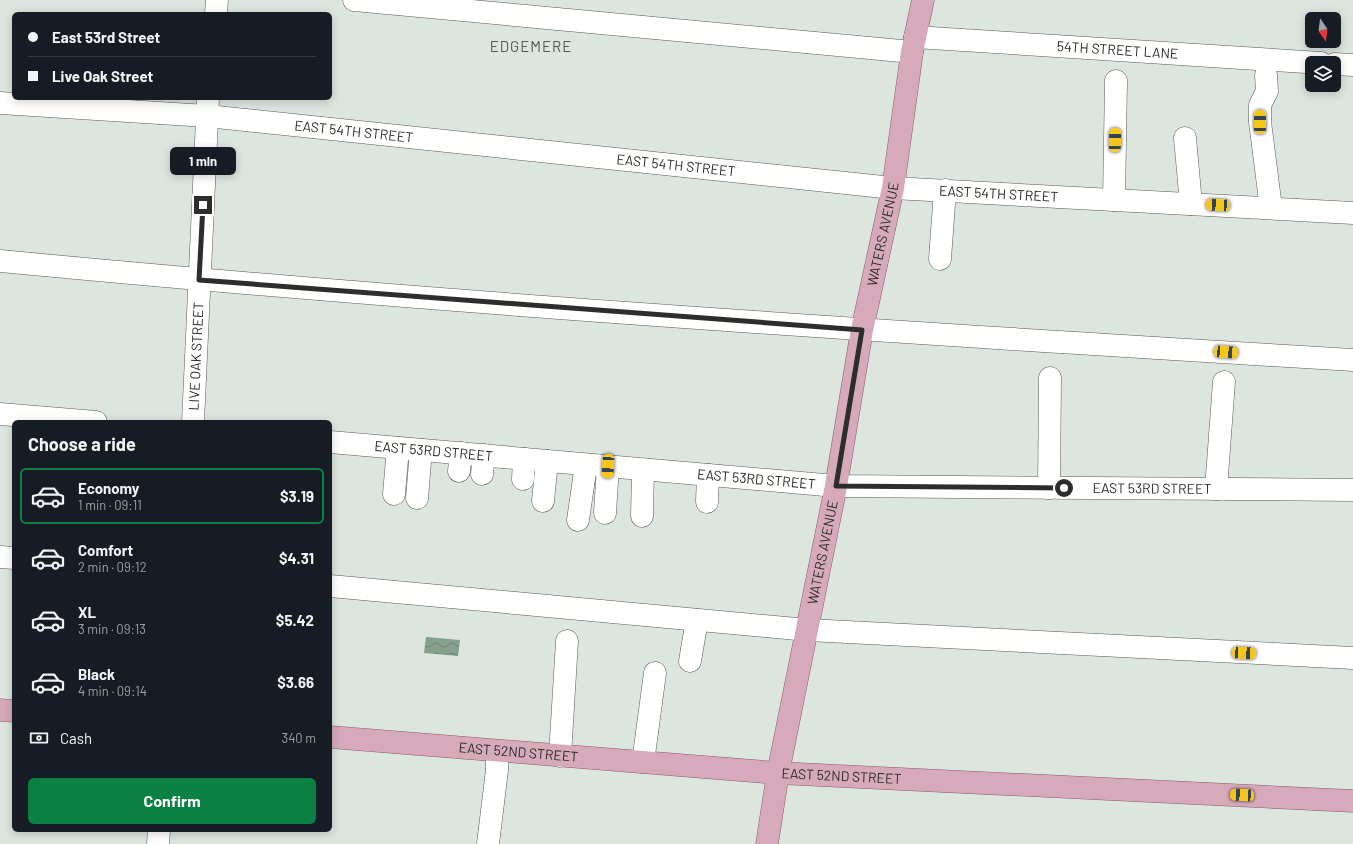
<!DOCTYPE html>
<html lang="en">
<head>
<meta charset="utf-8">
<style>
  :root { --surface:#171b24; --page:#20242c; --text:#f1f3f6; --muted:#9ea1a6; --line:#363941; --accent:#0b8043 }
  body { margin:0; font-family:Barlow,sans-serif; background:var(--page); color:var(--text); height:100vh; display:flex; flex-direction:column; font-size:15px; white-space:nowrap }
  * { box-sizing:border-box; margin:0 }
  p { font-size:13px; color:var(--muted) }
  .icon { flex:none; width:22px; height:22px; fill:none; stroke:currentColor; stroke-width:2; stroke-linecap:round; stroke-linejoin:round }
  .map { position:relative; flex:1; overflow:hidden }
  .drawer { position:absolute; left:12px; top:420px; width:320px; height:412px; display:flex; flex-direction:column; background:var(--surface); border-radius:6px; box-shadow:0 2px 10px #0003 }
  .drawer>* { flex:none }
  .top-card { position:absolute; left:12px; top:12px; width:320px; height:88px; border-radius:6px; box-shadow:0 2px 10px #0003; display:grid; align-content:center; height:88px; padding:0 16px; background:var(--surface) }
  .needle { width:26px; rotate:166deg }
  .tools { position:absolute; left:1305px; top:12px; display:grid; gap:8px }
  .tools a { display:grid; place-items:center; width:36px; height:36px; border-radius:6px; background:var(--surface); box-shadow:0 2px 10px #0003; font-size:20px }
  .end { position:absolute; width:18px; height:18px; margin:-9px; border:5px solid #2b2e2b; background:#fff; box-shadow:0 0 0 2px #fff }
  .from { border-radius:50% }
  .bubble { position:absolute; height:28px; border-radius:6px; background:var(--surface); box-shadow:0 2px 10px #0003; font-size:13px; font-weight:700; line-height:28px; text-align:center }
  .car { position:absolute; width:12px; height:24px; margin:-12px -6px; border-radius:5px; box-shadow:0 0 3px 1px #0007; background:linear-gradient(#f5c518 24%,#345 0 40%,#f5c518 0 76%,#345 0 86%,#f5c518 0) }
  .top-card b { display:flex; align-items:center; gap:14px; height:38px; font-size:15px }
  .top-card b+b { border-top:1px solid var(--line) }
  .top-card i { width:10px; height:10px; background:var(--text) }
  ul { padding:0; list-style:none }
  li { display:flex; align-items:center; gap:12px; height:56px; margin:0 8px 6px; padding:0 8px; border:2px solid transparent; border-radius:6px }
  li div { flex:1 }
  li b { display:block; font-size:15px }
  li em { font-style:normal; font-weight:700 }
  li.selected { border-color:var(--accent) }
  li>.icon { width:36px; height:36px; stroke-width:1.5 }
  h2 { padding:0 16px; font-size:18px; line-height:48px }
  .pay { display:flex; align-items:center; gap:10px; height:44px; padding:0 16px; font-size:15px }
  .pay p { margin-inline-start:auto }
  .primary-button { display:flex; gap:8px; margin-top:auto; padding:8px 16px }
  .primary-button a { flex:1; height:46px; border-radius:6px; background:var(--accent); color:#fff; font-size:16px; font-weight:700; line-height:46px; text-align:center }
  .map>svg:first-child { display:block }
  .water { fill:url(#water-waves) }
  .lines { fill:none; stroke-linecap:round; stroke-linejoin:round }
  .minor-casing { stroke:#555b56; stroke-width:23 }
  .major-casing { stroke:#895a6b; stroke-width:23 }
  .minor { stroke:#fff; stroke-width:22 }
  .major { stroke:#d7aabb; stroke-width:22 }
  .route { stroke:#2b2e2b; stroke-width:5 }
  .labels { text-anchor:middle; stroke-width:3; stroke-linejoin:round; paint-order:stroke }
  .street-label { font-size:14px; fill:#2b2e2b; stroke:#dde5df }
  .neighbourhood-label { font-size:15px; letter-spacing:1px; fill:#525954; stroke:#dde5df }
</style>
</head>
<body>
<div class="map">
<svg width="1353" height="844" viewBox="0 0 1353 844">
  <defs>
    <pattern id="water-waves" width="16" height="10" patternUnits="userSpaceOnUse"><rect width="16" height="10" fill="#85a08c"/><path d="M0 5q4-4 8 0t8 0" fill="none" stroke="#6d8373"/></pattern>
  </defs>
  <rect width="100%" height="100%" fill="#dde5df"/>
  <polygon class="water" points="426,637 460,640 458,656 424,653"/>
  <g class="lines">
    <defs>
      <g id="minor">
        <polyline points="354,0 912,52"/>
        <polyline points="216,14 217,0"/>
        <path id="s1" d="M 915,37 L 1321,63"/>
        <polyline points="1334,64 1353,65"/>
        <polyline points="1266,75 1267,91 1260,105 1260,122 1271,208"/>
        <path id="s2" d="M 0,103 L 207,116 L 893,188 L 1353,213"/>
        <polyline points="1185,138 1191,204"/>
        <polyline points="1114,200 1116,81"/>
        <polyline points="940,259 945,190"/>
        <path d="M 0,261 C 450,304 902,333 1353,360"/>
        <polyline points="0,414 96,422"/>
        <path id="s3" d="M 193,422 L 208,98"/>
        <path id="s4" d="M 330,442 L 836,486 L 1353,490"/>
        <polyline points="459,471 461,453"/>
        <polyline points="482,474 484,455"/>
        <polyline points="523,479 524,459"/>
        <polyline points="1049,488 1050,378"/>
        <polyline points="1216,489 1224,382"/>
        <polyline points="394,494 398,448"/>
        <polyline points="417,498 421,450"/>
        <polyline points="543,501 547,461"/>
        <polyline points="707,502 708,475"/>
        <polyline points="605,513 608,466"/>
        <polyline points="642,516 643,470"/>
        <polyline points="578,520 586,465"/>
        <polyline points="0,557 14,558"/>
        <polyline points="330,586 808,630 1353,658"/>
        <polyline points="690,661 697,620"/>
        <polyline points="560,756 567,641"/>
        <polyline points="643,762 655,673"/>
        <polyline points="158,844 159,830"/>
        <polyline points="488,844 497,770 497,751"/>
      </g>
      <g id="major">
        <polyline points="0,710 14,711"/>
        <path id="s5" d="M 330,737 L 778,773 L 1353,801"/>
        <path id="s6" d="M 767,844 L 778,773 L 836,486 L 862,330 L 893,188 L 912,52 L 923,0"/>
      </g>
    </defs>
    <use href="#minor" class="minor-casing"/>
    <use href="#major" class="major-casing"/>
    <use href="#minor" class="minor"/>
    <use href="#major" class="major"/>
  </g>
  <g class="lines">
    <polyline class="route" points="203,205 199,280 862,330 836,486 1064,488"/>
  </g>
  <g class="labels">
    <g class="street-label">
      <text dy="5" stroke="none"><textPath href="#s1" startOffset="203">54TH STREET LANE</textPath></text>
      <text dy="5" stroke="none"><textPath href="#s2" startOffset="355">EAST 54TH STREET</textPath></text>
      <text dy="5" stroke="none"><textPath href="#s2" startOffset="679">EAST 54TH STREET</textPath></text>
      <text dy="5" stroke="none"><textPath href="#s2" startOffset="1003">EAST 54TH STREET</textPath></text>
      <text dy="5" stroke="none"><textPath href="#s6" startOffset="621">WATERS AVENUE</textPath></text>
      <text dy="5" stroke="none"><textPath href="#s3" startOffset="66">LIVE OAK STREET</textPath></text>
      <text dy="5" stroke="none"><textPath href="#s4" startOffset="104">EAST 53RD STREET</textPath></text>
      <text dy="5" stroke="none"><textPath href="#s4" startOffset="428">EAST 53RD STREET</textPath></text>
      <text dy="5" stroke="none"><textPath href="#s4" startOffset="824">EAST 53RD STREET</textPath></text>
      <text dy="5" stroke="none"><textPath href="#s6" startOffset="297">WATERS AVENUE</textPath></text>
      <text dy="5" stroke="none"><textPath href="#s5" startOffset="189">EAST 52ND STREET</textPath></text>
      <text dy="5" stroke="none"><textPath href="#s5" startOffset="513">EAST 52ND STREET</textPath></text>
    </g>
    <g class="neighbourhood-label">
      <text x="531" y="52">EDGEMERE</text>
    </g>
  </g>
</svg>
<div class="tools">
<a><svg class="needle" viewBox="-14 -14 28 28"><path d="M0-13l5 13h-10z" fill="#e53935"/><path d="M0 13l5-13h-10z" fill="#9ea1a6"/></svg></a>
<a><svg class="icon" aria-label="layers" viewBox="0 0 24 24"><path d="M12 4l9 5-9 5-9-5zM3 14l9 5 9-5"/></svg></a>
</div>
<i class="end from" style="left:1064px;top:488px"></i>
<i class="end" style="left:203px;top:205px"></i>
<div class="bubble" style="left:170px;top:147px;width:66px">1 min</div>
<i class="car" style="left:1260px;top:122px;rotate:0deg"></i>
<i class="car" style="left:1115px;top:140px;rotate:1deg"></i>
<i class="car" style="left:1218px;top:205px;rotate:273deg"></i>
<i class="car" style="left:1226px;top:352px;rotate:94deg"></i>
<i class="car" style="left:608px;top:466px;rotate:183deg"></i>
<i class="car" style="left:1244px;top:653px;rotate:93deg"></i>
<i class="car" style="left:1242px;top:795px;rotate:273deg"></i>
<div class="top-card">
<b><i class="from"></i>East 53rd Street</b>
<b><i></i>Live Oak Street</b>
</div>
<section class="drawer">
<h2>Choose a ride</h2>
<ul>
<li class="selected"><svg class="icon" aria-label="car" viewBox="0 0 24 24"><path d="M5 17H2v-5l4-1 3-4h7l3 4 3 1v5h-3M9 17h6M6 11h13"/><circle cx="7" cy="17" r="2"/><circle cx="17" cy="17" r="2"/></svg><div><b>Economy</b><p>1 min · 09:11</p></div><em>$3.19</em></li>
<li><svg class="icon" aria-label="car" viewBox="0 0 24 24"><path d="M5 17H2v-5l4-1 3-4h7l3 4 3 1v5h-3M9 17h6M6 11h13"/><circle cx="7" cy="17" r="2"/><circle cx="17" cy="17" r="2"/></svg><div><b>Comfort</b><p>2 min · 09:12</p></div><em>$4.31</em></li>
<li><svg class="icon" aria-label="car" viewBox="0 0 24 24"><path d="M5 17H2v-5l4-1 3-4h7l3 4 3 1v5h-3M9 17h6M6 11h13"/><circle cx="7" cy="17" r="2"/><circle cx="17" cy="17" r="2"/></svg><div><b>XL</b><p>3 min · 09:13</p></div><em>$5.42</em></li>
<li><svg class="icon" aria-label="car" viewBox="0 0 24 24"><path d="M5 17H2v-5l4-1 3-4h7l3 4 3 1v5h-3M9 17h6M6 11h13"/><circle cx="7" cy="17" r="2"/><circle cx="17" cy="17" r="2"/></svg><div><b>Black</b><p>4 min · 09:14</p></div><em>$3.66</em></li>
</ul>
<div class="pay"><svg class="icon" aria-label="cash" viewBox="0 0 24 24"><path d="M3 7h18v10H3z"/><circle cx="12" cy="12" r="2"/></svg>Cash<p>340 m</p></div>
<div class="primary-button"><a>Confirm</a></div>
</section>
</div>
</body>
</html>
